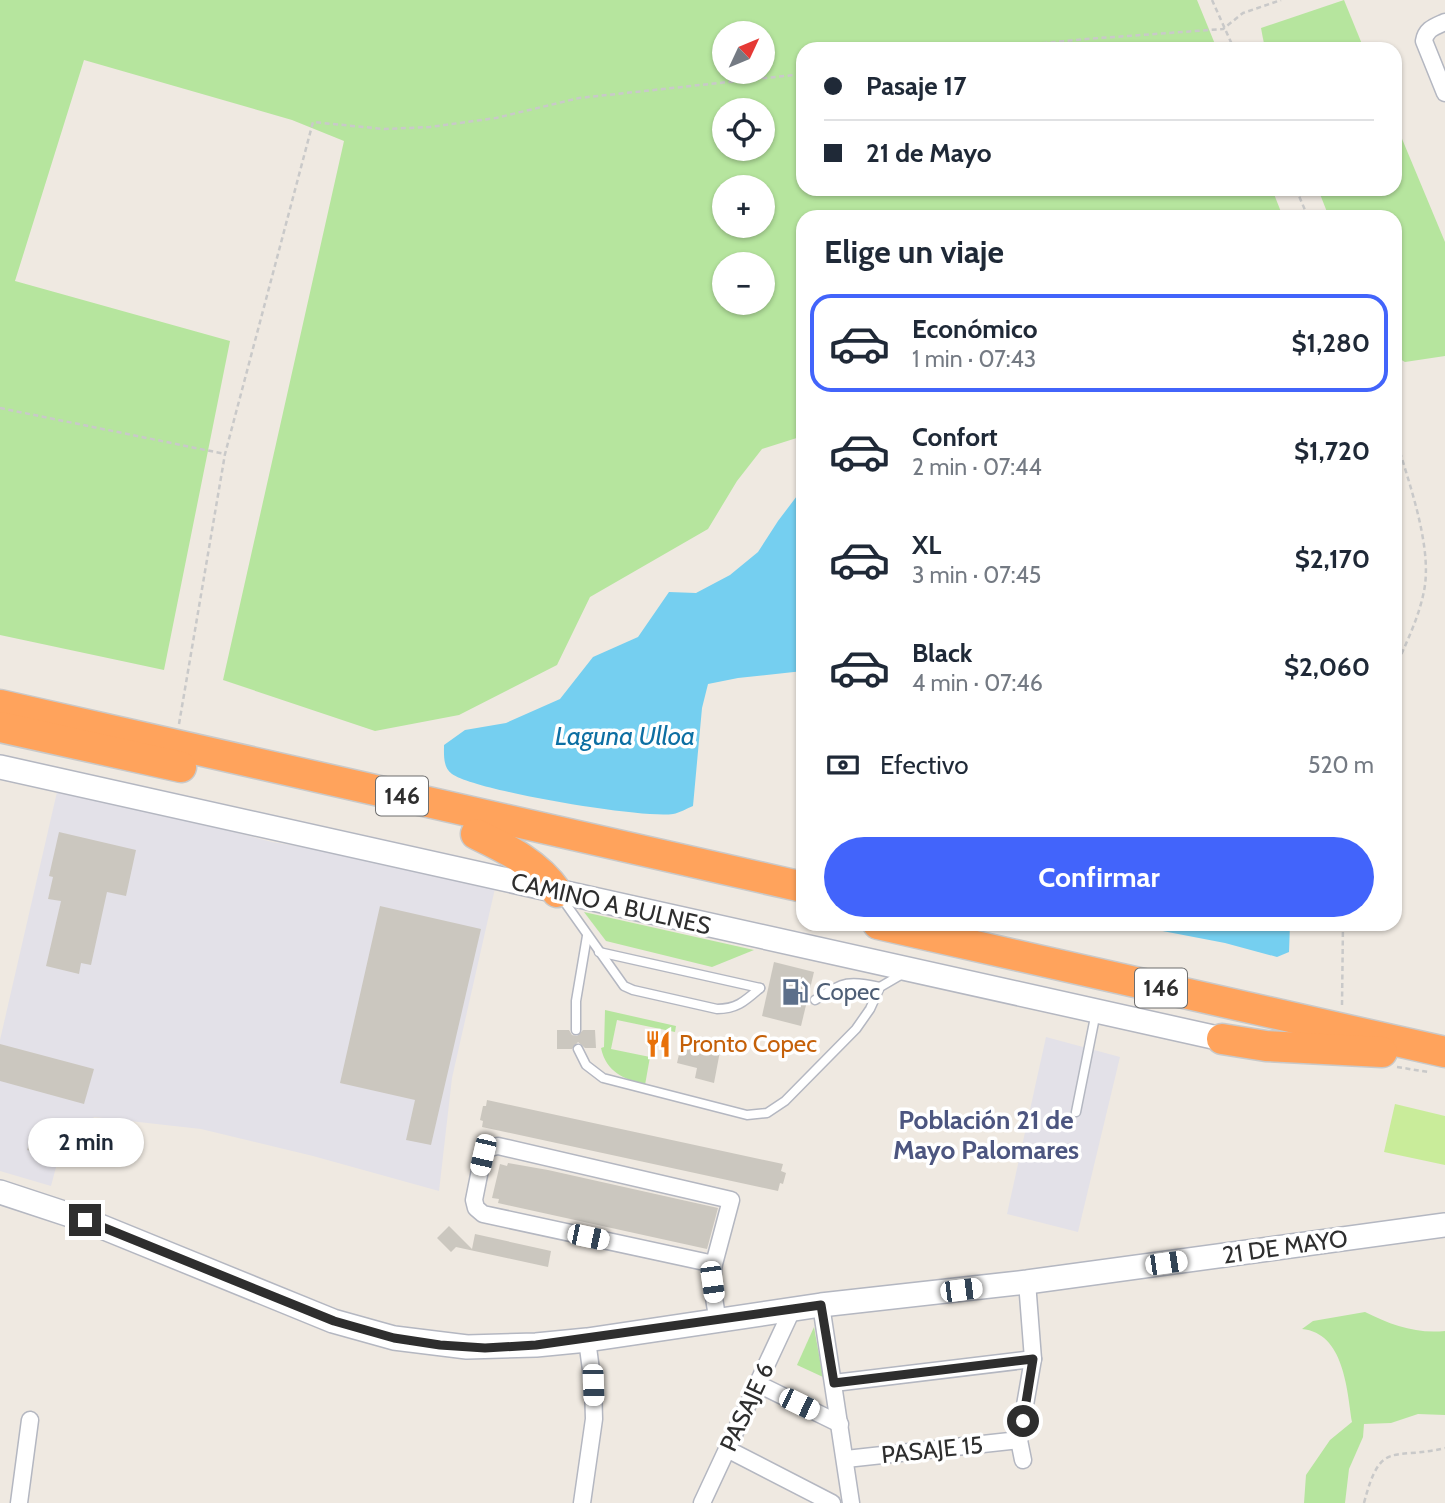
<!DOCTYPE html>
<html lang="es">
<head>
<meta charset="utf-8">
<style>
  :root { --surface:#fff; --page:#f2f2f3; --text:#1f2937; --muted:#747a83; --line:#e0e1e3; --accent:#4264fb }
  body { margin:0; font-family:Cabin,sans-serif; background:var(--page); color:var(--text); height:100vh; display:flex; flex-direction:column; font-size:26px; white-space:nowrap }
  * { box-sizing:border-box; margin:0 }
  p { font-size:23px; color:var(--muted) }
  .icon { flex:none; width:38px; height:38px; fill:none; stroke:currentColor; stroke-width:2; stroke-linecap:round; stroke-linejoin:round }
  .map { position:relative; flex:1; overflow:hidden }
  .panel { position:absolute; left:796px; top:210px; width:606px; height:721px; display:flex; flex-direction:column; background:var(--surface); border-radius:21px; box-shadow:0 2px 5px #0004 }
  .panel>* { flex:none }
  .top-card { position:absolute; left:796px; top:42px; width:606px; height:154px; border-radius:21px; box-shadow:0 2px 5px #0004; display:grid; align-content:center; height:154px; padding:0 28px; background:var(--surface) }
  .needle { width:46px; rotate:46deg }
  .fabs { position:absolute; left:712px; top:21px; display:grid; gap:14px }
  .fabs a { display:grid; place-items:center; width:63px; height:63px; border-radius:50%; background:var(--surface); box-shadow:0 2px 5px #0004; font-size:35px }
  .end { position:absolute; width:32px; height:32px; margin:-16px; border:9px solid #2e2e2e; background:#fff; box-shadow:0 0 0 4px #fff }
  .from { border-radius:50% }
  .bubble { position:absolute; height:49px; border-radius:24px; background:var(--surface); box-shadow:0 2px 5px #0004; font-size:23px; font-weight:700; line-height:49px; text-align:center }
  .car { position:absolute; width:21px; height:42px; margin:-21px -10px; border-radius:9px; box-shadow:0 0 5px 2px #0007; background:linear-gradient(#fff 24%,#345 0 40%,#fff 0 76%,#345 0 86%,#fff 0) }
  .top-card b { display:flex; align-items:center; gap:24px; height:66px; font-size:26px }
  .top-card b+b { border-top:2px solid var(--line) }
  .top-card i { width:18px; height:18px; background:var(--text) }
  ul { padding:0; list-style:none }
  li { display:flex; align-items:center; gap:21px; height:98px; margin:0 14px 10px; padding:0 14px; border:4px solid transparent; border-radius:21px }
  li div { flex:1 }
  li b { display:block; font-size:26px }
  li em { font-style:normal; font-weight:700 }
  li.selected { border-color:var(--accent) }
  li>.icon { width:63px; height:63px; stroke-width:1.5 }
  h2 { padding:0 28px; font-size:32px; line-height:84px }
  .pay { display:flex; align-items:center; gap:18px; height:77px; padding:0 28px; font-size:26px }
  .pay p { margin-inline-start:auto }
  .primary-button { display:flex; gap:14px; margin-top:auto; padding:14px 28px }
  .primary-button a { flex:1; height:80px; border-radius:42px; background:var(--accent); color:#fff; font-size:28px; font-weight:700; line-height:80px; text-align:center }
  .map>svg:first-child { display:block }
  .industrial { fill:#e3e1e8 }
  .green { fill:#b6e59e; fill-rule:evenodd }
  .pitch { fill:#c9ec9a }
  .water { fill:#75cff0 }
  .building { fill:#cbc7bf }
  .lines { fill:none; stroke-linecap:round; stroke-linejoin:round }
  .lane-casing { stroke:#b4b7c1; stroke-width:11 }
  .street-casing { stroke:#b4b7c1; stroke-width:19 }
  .secondary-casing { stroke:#b4b7c1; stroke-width:26 }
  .highway-casing { stroke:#c9c9c9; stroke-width:33 }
  .path { stroke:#c9c9c9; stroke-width:2.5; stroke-dasharray:5 3.5; stroke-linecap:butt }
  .lane { stroke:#fff; stroke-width:8 }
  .street { stroke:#fff; stroke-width:16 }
  .secondary { stroke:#fff; stroke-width:23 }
  .highway { stroke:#ffa35c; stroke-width:30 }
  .route { stroke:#2e2e2e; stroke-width:9 }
  .labels { text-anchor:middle; stroke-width:7; stroke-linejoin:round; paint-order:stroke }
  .shield { fill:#fff; stroke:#6d6d6d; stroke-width:2 }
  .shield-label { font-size:23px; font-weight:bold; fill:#2e2e2e }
  .street-label { font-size:24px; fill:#2e2e2e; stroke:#fff }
  .service-label { font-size:24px; fill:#4e5e75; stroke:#fff; text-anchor:start }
  .food-label { font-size:24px; fill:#c56008; stroke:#fff; text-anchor:start }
  .water-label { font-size:26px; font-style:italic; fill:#0d6fa3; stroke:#fff }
  .neighbourhood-label { font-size:26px; font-weight:bold; fill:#4d5680; stroke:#fff }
</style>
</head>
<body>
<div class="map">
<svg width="1445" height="1503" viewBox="0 0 1445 1503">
  <rect width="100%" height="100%" fill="#efe9e1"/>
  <g class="industrial">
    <polygon points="57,792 162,813 272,842 383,860 496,884 452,1078 439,1191 313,1156 201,1129 94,1117 78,1145 63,1141 51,1186 0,1171 0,1040"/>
    <polygon points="1046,1037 1120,1057 1078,1232 1007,1214"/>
  </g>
  <g class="green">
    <path d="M 0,0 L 1197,0 L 1217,49 L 803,49 L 803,189 L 1272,189 L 1283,217 L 803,217 L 803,436 L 762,449 L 737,481 L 708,529 L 590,597 L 557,665 L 459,715 L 375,731 L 223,680 L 344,141 L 292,120 L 84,60 L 15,281 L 230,341 L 164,670 L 0,635 ZM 763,33 L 763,72 L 724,72 L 724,33 ZM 763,110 L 763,149 L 724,149 L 724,110 ZM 763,187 L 763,226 L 724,226 L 724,187 ZM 763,264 L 763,303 L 724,303 L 724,264 Z"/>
    <polygon points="1344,0 1364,49 1265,49 1261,28"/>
    <polygon points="1395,122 1445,242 1445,356 1405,362 1395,356 1395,217 1329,217 1318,189 1395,189"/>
    <polygon points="584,912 754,950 712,967 606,941"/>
    <path d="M 605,1010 L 676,1026 L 675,1032 L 617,1020 L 611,1049 L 650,1057 L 645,1085 C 624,1079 606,1072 601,1048 L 604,1047 Z"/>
    <path d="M 1365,1312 C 1391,1325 1416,1334 1445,1331 L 1445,1415 L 1418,1414 L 1391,1423 L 1364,1424 L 1363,1437 L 1349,1469 L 1345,1503 L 1304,1503 L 1306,1475 L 1330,1440 L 1352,1422 C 1347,1389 1344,1333 1302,1329 L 1313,1321 Z"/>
    <polygon points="814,1327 823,1377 797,1365"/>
  </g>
  <polygon class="pitch" points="1395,1104 1445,1116 1445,1165 1384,1152"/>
  <g class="water">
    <path d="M 803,488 L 803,671 L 738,678 L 708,684 L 702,708 L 693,806 C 687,808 680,813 673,814 C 643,819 476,791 452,774 C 443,768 444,755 444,745 L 465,730 L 506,723 L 560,699 L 593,657 L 638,637 L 669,592 L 696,593 L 730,575 L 758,552 L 778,521 Z"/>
    <polygon points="1126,924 1290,924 1289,952 1277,957 1225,943"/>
  </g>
  <g class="building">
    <polygon points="59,832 136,850 126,896 107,892 91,965 81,963 79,974 46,966 61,901 48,899 53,877 49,876"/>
    <polygon points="380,906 481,929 431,1145 406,1140 415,1100 340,1083"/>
    <polygon points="774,962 814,972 801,1026 762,1016"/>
    <polygon points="557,1030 569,1030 572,1035 577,1036 583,1030 595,1030 596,1048 585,1048 578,1042 572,1049 557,1049"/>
    <polygon points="683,1037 721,1046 714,1083 695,1078 697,1068 677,1063"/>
    <polygon points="0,1044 94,1069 84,1104 0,1081"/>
    <polygon points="487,1100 783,1164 781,1171 786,1173 783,1184 780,1183 778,1191 482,1127 483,1121 480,1120 483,1106 486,1106"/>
    <polygon points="34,1128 53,1134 46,1156 27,1150"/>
    <polygon points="508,1163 548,1170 718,1208 707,1249 498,1203 499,1199 492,1198 497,1177 500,1164 507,1166"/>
    <polygon points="449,1226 472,1249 475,1234 551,1251 548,1267 456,1247 451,1252 437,1238"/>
  </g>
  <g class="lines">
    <defs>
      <g id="lane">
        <path d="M 561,897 L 624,986 L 633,990 L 717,1009 C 737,1009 745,1001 760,988"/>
        <polyline points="599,952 760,988"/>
        <path d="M 815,1000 C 843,983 846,979 880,987"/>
        <polyline points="576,1030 576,1001 587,936"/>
        <polyline points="578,1049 586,1065 603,1078 747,1115 767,1113 785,1101 856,1029 870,1009 880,987 904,973"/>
        <polyline points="1076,1112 1096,1012"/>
      </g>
      <g id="street">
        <path d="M 1445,22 C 1434,27 1426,29 1424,41 L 1445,93"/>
        <path d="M 714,1264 L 483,1214 L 476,1208 L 474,1200 L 483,1155 L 489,1148 L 498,1146 L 731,1200 L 714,1264 C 710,1283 715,1303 718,1322"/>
        <polyline points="821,1305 851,1503"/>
        <polyline points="834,1383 1033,1359"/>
        <polyline points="758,1384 840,1424"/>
        <polyline points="727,1449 832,1503"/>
        <polyline points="846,1459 1019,1440"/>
        <polyline points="1023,1460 1019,1440 1033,1359 1027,1282"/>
        <polyline points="19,1503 30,1420"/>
        <polyline points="582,1503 594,1419 593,1385 587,1340"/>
        <polyline points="702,1503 792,1310"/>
      </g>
      <g id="secondary">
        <polyline points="0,767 1222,1039"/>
        <polyline points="0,1192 85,1220 333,1321 394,1338 467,1347 536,1345 587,1340 821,1305 1027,1282 1445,1225"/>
      </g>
      <g id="highway">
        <polyline points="0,705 803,887"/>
        <polyline points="0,727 181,767"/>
        <path d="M 476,834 C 507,849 537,863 557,892"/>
        <polyline points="878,924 1445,1052"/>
        <polyline points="1222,1039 1266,1046 1382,1052"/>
      </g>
    </defs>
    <use href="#lane" class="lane-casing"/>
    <use href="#street" class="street-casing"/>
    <use href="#secondary" class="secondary-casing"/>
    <use href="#highway" class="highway-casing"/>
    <g class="path">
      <polyline points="1212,0 1234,49"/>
      <polyline points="983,49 1086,39 1223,29 1243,13 1281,0"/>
      <polyline points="1296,189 1308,217"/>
      <polyline points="0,408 225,454"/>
      <path d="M 1395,436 C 1408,480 1433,547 1424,591 C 1419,617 1406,644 1395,668"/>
      <polyline points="179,724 225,454 313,122 384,129 430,127 496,118 579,98 803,74"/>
      <polyline points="1342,1005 1343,924"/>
      <polyline points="1397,1067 1428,1072"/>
      <path d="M 1364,1503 C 1381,1438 1392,1461 1445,1448"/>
    </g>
    <use href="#lane" class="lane"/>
    <use href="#street" class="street"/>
    <use href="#secondary" class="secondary"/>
    <use href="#highway" class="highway"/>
  </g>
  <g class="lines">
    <polyline class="route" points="85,1220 334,1321 394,1338 440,1345 485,1348 536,1345 821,1305 834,1383 1033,1359 1023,1421"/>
  </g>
  <defs>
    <symbol id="fuel-bare" viewBox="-9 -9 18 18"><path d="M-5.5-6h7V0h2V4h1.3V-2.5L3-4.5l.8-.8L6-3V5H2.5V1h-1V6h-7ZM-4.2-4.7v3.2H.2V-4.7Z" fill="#5c6f8a" stroke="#fff" stroke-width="2.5" paint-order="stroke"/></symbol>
    <symbol id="restaurant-bare" viewBox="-9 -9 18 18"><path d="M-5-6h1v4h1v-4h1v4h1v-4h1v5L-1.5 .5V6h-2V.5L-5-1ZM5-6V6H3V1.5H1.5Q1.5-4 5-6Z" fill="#e8710a" stroke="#fff" stroke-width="2.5" paint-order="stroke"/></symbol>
  </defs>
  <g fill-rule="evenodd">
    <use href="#fuel-bare" x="776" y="973" width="38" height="38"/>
    <use href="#restaurant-bare" x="639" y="1025" width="38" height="38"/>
  </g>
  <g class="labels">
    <g class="shield">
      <rect x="376" y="776.5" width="52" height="39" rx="5"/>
      <rect x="1135" y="968.5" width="52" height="39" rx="5"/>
    </g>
    <g class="shield-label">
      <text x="402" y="804">146</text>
      <text x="1161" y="996">146</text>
    </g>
    <g class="street-label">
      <text transform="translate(611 904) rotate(13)" y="8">CAMINO A BULNES</text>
      <text transform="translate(1285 1247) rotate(-8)" y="8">21 DE MAYO</text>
      <text transform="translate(747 1407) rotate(-65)" y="8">PASAJE 6</text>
      <text transform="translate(932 1450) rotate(-6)" y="8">PASAJE 15</text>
    </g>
    <g class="service-label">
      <text x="816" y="1000">Copec</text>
    </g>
    <g class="food-label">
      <text x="679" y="1052">Pronto Copec</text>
    </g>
    <g class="water-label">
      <text x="625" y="745">Laguna Ulloa</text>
    </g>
    <g class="neighbourhood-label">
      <text x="986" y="1129">Población 21 de<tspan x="986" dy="30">Mayo Palomares</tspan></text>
    </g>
  </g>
</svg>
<div class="fabs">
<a><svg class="needle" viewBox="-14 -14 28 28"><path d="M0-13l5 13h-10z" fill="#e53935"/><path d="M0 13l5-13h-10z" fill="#747a83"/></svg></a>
<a><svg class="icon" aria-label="locate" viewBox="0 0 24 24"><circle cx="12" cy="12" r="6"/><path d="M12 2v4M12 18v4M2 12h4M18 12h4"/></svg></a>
<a>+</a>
<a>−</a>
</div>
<i class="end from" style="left:1023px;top:1421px"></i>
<i class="end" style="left:85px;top:1220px"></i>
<div class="bubble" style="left:28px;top:1118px;width:116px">2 min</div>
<i class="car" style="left:483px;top:1155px;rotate:193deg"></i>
<i class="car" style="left:588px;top:1237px;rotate:102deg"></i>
<i class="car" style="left:1166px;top:1263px;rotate:82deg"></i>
<i class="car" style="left:712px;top:1282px;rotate:172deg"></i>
<i class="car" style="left:961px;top:1290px;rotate:83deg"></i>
<i class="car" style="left:593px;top:1385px;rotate:178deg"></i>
<i class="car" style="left:799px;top:1404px;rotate:116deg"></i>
<div class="top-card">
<b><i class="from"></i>Pasaje 17</b>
<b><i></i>21 de Mayo</b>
</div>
<section class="panel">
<h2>Elige un viaje</h2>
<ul>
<li class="selected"><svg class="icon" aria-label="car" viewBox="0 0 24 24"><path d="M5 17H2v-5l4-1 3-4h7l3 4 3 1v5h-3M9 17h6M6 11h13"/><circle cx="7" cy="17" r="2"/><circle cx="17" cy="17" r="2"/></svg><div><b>Económico</b><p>1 min · 07:43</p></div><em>$1,280</em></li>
<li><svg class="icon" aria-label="car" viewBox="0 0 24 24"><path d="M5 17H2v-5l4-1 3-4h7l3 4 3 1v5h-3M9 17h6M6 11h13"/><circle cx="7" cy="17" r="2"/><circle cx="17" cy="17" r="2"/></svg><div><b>Confort</b><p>2 min · 07:44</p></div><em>$1,720</em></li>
<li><svg class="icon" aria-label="car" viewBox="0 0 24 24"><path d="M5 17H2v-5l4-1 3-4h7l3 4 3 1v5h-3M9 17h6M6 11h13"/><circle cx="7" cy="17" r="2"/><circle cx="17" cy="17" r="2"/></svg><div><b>XL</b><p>3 min · 07:45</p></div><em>$2,170</em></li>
<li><svg class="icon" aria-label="car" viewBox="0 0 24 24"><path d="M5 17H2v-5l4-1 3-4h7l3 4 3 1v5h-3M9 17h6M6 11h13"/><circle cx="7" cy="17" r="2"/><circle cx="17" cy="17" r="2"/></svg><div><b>Black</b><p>4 min · 07:46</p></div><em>$2,060</em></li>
</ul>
<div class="pay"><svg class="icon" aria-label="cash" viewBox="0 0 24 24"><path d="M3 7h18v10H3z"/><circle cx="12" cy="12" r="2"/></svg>Efectivo<p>520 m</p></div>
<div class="primary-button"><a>Confirmar</a></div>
</section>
</div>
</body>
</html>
